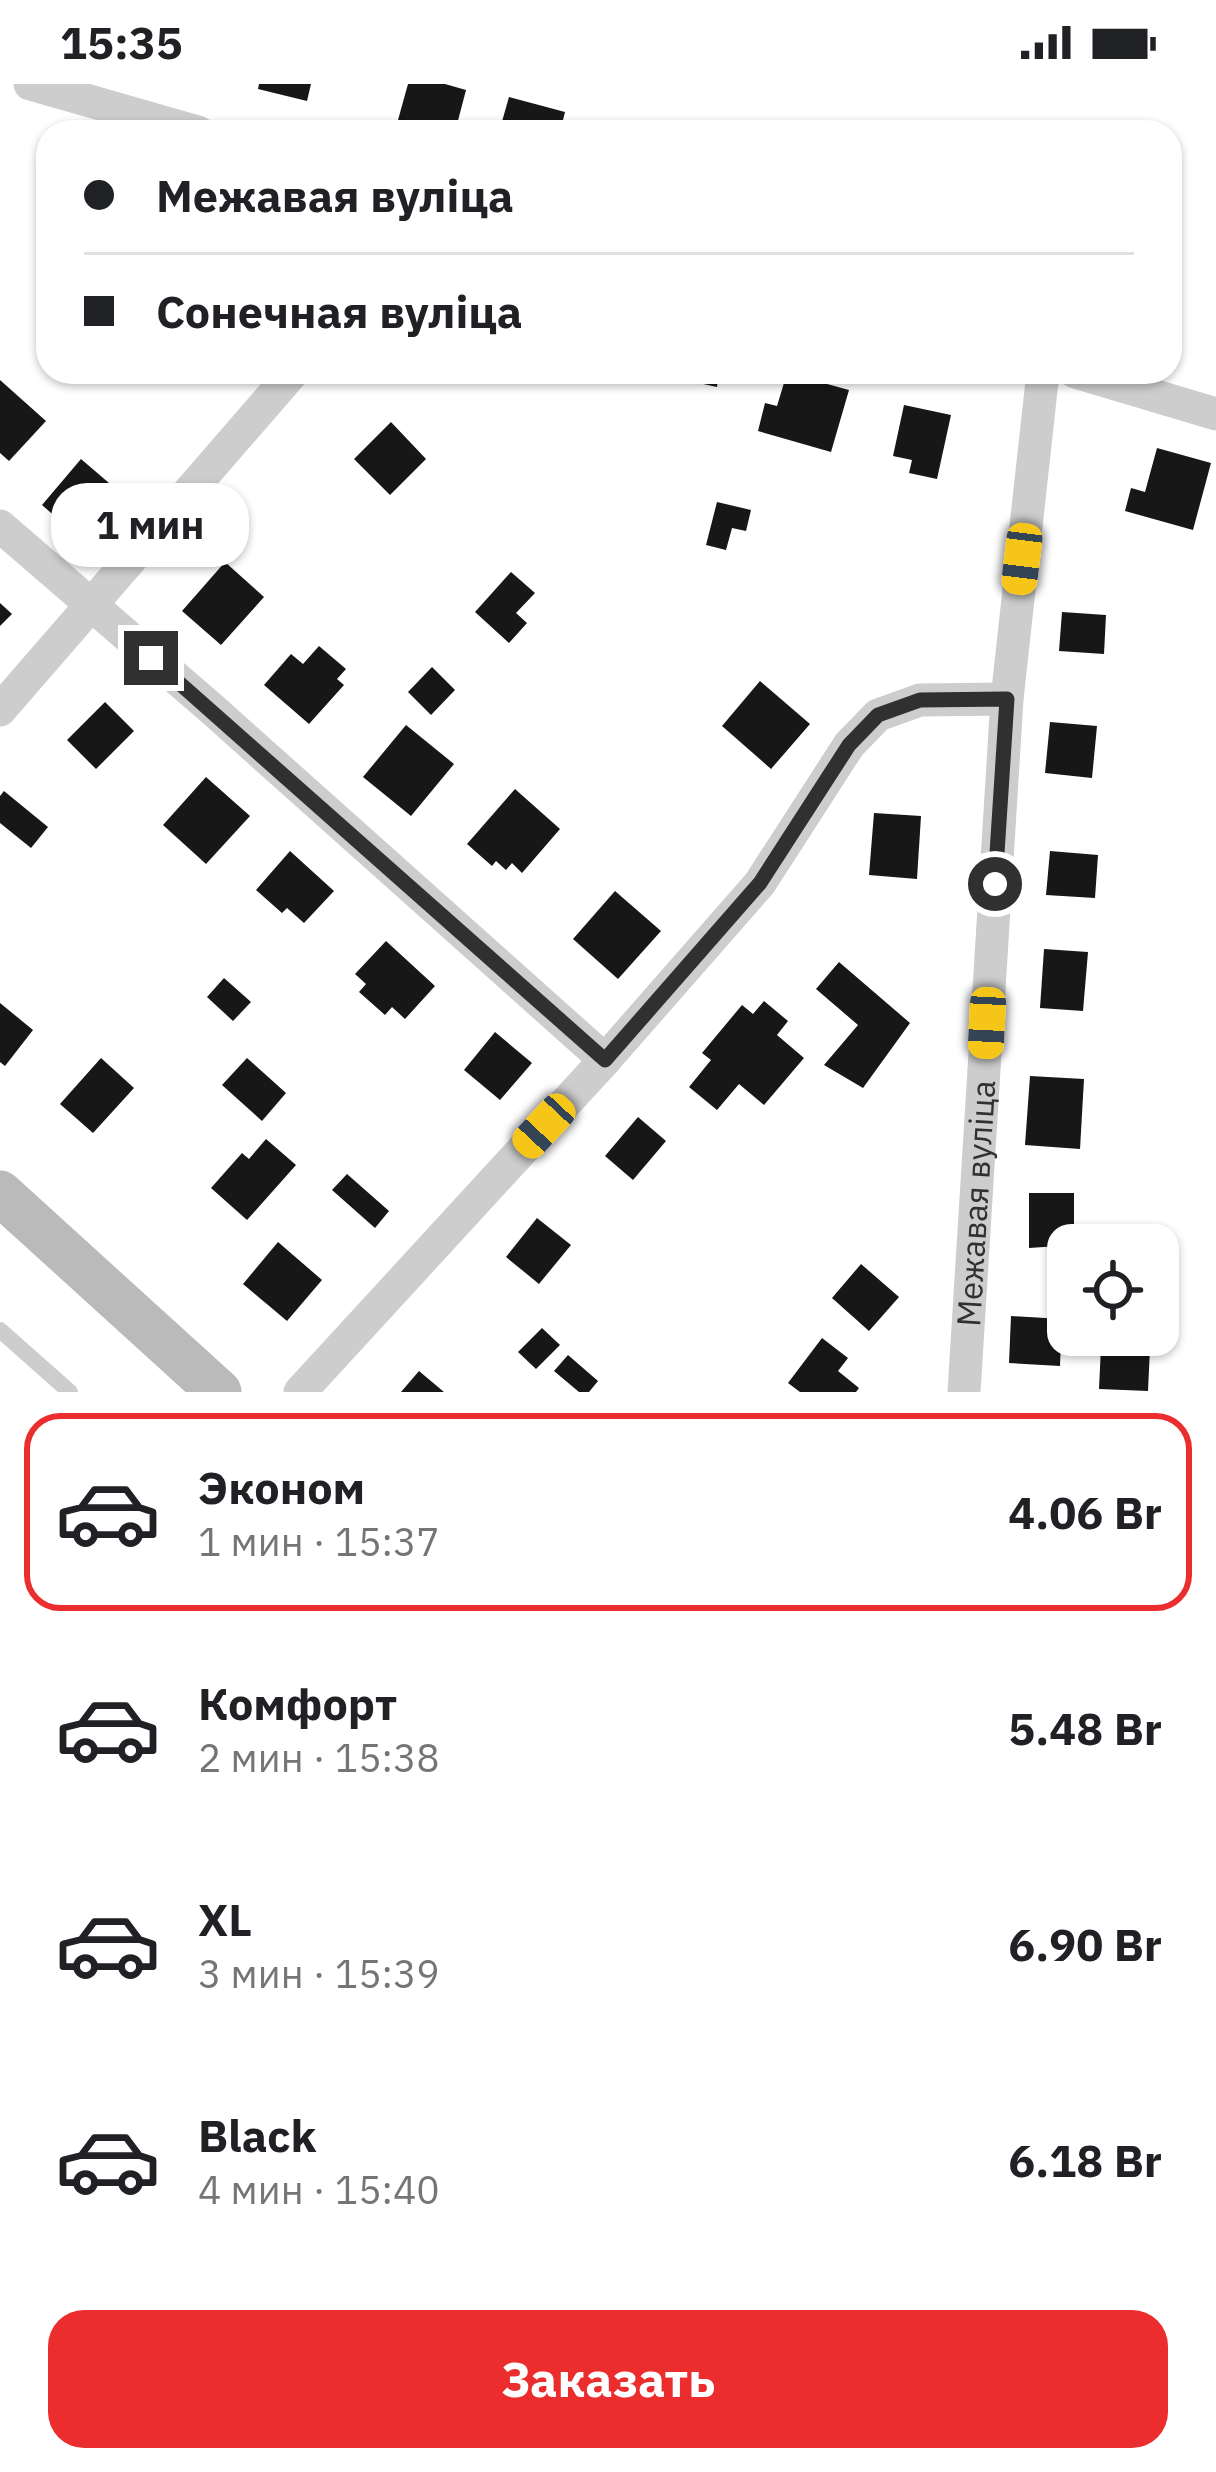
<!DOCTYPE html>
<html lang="ru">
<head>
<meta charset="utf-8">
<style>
  :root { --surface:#fff; --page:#f2f2f2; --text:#202124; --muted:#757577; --line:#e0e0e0; --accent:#ec2d2d }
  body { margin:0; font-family:"IBM Plex Sans",sans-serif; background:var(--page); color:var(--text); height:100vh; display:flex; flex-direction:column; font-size:45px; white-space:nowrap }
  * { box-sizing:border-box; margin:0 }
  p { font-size:39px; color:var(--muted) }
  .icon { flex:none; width:66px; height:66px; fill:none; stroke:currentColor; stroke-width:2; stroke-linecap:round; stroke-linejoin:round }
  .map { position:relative; height:1308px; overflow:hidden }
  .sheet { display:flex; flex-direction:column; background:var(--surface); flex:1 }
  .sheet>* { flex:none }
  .top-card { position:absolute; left:36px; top:36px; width:1146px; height:264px; border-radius:36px; box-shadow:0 3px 9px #0004; display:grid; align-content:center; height:264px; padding:0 48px; background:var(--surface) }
  .controls { position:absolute; left:1047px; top:1140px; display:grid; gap:24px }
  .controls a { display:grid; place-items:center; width:132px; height:132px; border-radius:24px; background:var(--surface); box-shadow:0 3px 9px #0004; font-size:60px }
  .end { position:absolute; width:54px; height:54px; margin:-27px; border:15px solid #303030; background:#fff; box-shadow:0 0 0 6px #fff }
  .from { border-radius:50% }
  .bubble { position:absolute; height:84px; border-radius:36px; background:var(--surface); box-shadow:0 3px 9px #0004; font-size:39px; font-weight:800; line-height:84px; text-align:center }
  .car { position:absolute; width:36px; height:72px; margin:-36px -18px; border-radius:15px; box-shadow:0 0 9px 3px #0007; background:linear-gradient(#f5c518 24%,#345 0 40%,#f5c518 0 76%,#345 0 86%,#f5c518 0) }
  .top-card b { display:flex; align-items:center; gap:42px; height:114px; font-size:45px }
  .top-card b+b { border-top:3px solid var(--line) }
  .top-card i { width:30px; height:30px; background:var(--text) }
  ul { padding:21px 0 0; list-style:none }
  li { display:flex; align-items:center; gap:36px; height:198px; margin:0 24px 18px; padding:0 24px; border:6px solid transparent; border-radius:36px }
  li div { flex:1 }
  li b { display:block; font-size:45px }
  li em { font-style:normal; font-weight:800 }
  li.active { border-color:var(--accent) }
  li>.icon { width:108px; height:108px; stroke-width:1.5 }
  .primary-button { display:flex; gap:24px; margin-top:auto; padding:24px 48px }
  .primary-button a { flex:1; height:138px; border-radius:36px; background:var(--accent); color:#fff; font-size:48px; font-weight:800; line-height:138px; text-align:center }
  .status { display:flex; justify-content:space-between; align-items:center; height:84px; padding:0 60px; background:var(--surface); direction:ltr }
  .status svg { height:33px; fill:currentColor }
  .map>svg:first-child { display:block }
  .building { fill:#171717 }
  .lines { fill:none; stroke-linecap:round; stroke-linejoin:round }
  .lane { stroke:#cdcdcd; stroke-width:16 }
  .street { stroke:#cdcdcd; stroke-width:33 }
  .secondary { stroke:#bababa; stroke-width:45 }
  .route { stroke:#303030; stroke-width:15 }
  .labels { text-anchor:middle; stroke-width:12; stroke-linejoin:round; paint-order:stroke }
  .street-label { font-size:33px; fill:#303030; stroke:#fff }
</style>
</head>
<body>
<div class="status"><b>15:35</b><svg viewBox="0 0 49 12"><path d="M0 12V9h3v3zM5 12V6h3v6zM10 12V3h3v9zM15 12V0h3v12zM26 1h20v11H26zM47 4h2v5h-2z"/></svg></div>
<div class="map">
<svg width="1216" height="1308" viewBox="0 0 1216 1308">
  <rect width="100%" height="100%" fill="#fff"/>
  <g class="building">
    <polygon points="259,0 311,0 307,17 258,5"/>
    <polygon points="408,0 445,0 466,6 455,48 440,48 398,36"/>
    <polygon points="509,13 565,28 560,48 499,48"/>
    <polygon points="648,288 719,288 717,303"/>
    <polygon points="787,289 849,306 831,368 758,347 765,319 777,322"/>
    <polygon points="0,296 46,337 9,377 0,369"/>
    <polygon points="904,321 951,331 937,395 909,389 912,376 893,372"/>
    <polygon points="391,338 426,375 390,411 354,375"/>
    <polygon points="1157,364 1211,379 1193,446 1125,427 1131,404 1145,408"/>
    <polygon points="81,375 116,405 76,451 42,421"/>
    <polygon points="717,418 751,426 746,447 732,444 726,466 706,461"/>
    <polygon points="225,478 264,513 221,561 182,527"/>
    <polygon points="511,488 535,509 516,529 527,539 509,559 475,528"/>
    <polygon points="0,519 12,530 0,542"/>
    <polygon points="1062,528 1106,531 1104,570 1059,567"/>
    <polygon points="319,562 346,585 337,595 344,601 309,640 264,601 291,570 303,580"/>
    <polygon points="432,583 455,606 431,631 408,608"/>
    <polygon points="760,597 810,640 771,685 722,642"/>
    <polygon points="105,618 134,647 96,685 67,656"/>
    <polygon points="1050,638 1097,642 1092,694 1045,689"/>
    <polygon points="406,641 454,680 411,732 363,693"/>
    <polygon points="206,693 250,732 206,780 163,741"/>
    <polygon points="515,705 560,745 522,789 512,779 506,786 496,777 492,782 467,760"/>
    <polygon points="4,707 48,743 31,764 0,739 0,712"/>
    <polygon points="874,729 921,732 917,795 869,791"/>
    <polygon points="290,767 334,807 304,839 287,824 282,829 256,806"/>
    <polygon points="1050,767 1098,771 1095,814 1046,811"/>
    <polygon points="615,807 661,847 618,895 573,855"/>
    <polygon points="386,857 435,902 405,935 392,923 385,931 359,908 366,900 355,890"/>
    <polygon points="1044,865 1088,868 1083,927 1040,924"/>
    <polygon points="839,878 910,939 863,1004 824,981 858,941 816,905"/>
    <polygon points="224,894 251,918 233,937 207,913"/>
    <polygon points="764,917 788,937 777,951 804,974 764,1021 739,1000 717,1026 689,1003 711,976 702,969 742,921 753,930"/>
    <polygon points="0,919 33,946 5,982 0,978"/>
    <polygon points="495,948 532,979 500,1016 464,986"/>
    <polygon points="101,974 134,1004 93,1049 60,1020"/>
    <polygon points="247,974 286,1009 262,1037 222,1001"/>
    <polygon points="1030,992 1084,995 1080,1065 1025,1061"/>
    <polygon points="638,1033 666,1057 633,1096 605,1072"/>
    <polygon points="266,1055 296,1081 247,1136 211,1104 242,1069 249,1075"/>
    <polygon points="347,1090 389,1127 375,1144 332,1106"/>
    <polygon points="1029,1109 1074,1109 1074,1161 1029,1164"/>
    <polygon points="537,1134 571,1161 539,1200 506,1173"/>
    <polygon points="278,1158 322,1196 287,1237 243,1200"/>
    <polygon points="861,1180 899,1213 869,1247 832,1214"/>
    <polygon points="1011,1232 1062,1235 1060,1282 1009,1279"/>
    <polygon points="542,1244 560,1261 536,1285 518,1268"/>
    <polygon points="822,1254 848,1274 838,1287 859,1304 856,1308 800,1308 788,1299"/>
    <polygon points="1101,1262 1150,1264 1148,1307 1099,1305"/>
    <polygon points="568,1271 598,1297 589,1308 579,1308 554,1287"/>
    <polygon points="419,1287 444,1308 401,1308"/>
  </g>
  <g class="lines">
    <polyline class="lane" points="0,1246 70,1308"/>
    <g class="street">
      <polyline points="30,0 198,48"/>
      <polyline points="1075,288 1216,330"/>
      <polyline points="0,442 212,625 605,976"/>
      <polyline points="0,626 293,288"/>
      <polyline points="300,1308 605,976 760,799 849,661 878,631 920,616 1007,615"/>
      <path id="s1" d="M 964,1308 L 1007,615 L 1043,288"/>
    </g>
    <polyline class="secondary" points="0,1109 219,1308"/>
  </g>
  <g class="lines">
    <polyline class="route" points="151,574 605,976 760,799 849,661 878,631 920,616 1007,615 995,800"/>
  </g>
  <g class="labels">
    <g class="street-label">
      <text dy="12" stroke="none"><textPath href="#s1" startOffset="189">Межавая вуліца</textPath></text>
    </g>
  </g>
</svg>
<div class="controls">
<a><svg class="icon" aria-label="locate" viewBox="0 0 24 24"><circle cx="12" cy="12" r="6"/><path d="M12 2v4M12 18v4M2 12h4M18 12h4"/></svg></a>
</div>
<i class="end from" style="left:995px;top:800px"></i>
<i class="end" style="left:151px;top:574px"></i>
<div class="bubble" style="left:51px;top:399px;width:198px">1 мин</div>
<i class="car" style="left:1022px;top:475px;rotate:187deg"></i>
<i class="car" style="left:987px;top:939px;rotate:183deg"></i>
<i class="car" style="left:544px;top:1042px;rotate:223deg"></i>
<div class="top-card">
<b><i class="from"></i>Межавая вуліца</b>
<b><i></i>Сонечная вуліца</b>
</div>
</div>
<section class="sheet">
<ul>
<li class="active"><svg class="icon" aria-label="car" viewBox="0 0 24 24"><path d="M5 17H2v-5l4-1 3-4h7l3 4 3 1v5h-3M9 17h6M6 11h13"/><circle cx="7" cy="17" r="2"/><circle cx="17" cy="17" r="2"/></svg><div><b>Эконом</b><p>1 мин · 15:37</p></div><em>4.06 Br</em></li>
<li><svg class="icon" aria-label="car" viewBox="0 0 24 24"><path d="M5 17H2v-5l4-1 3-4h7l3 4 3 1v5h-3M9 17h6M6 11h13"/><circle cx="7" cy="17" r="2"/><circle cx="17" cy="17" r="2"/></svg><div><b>Комфорт</b><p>2 мин · 15:38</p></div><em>5.48 Br</em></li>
<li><svg class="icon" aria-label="car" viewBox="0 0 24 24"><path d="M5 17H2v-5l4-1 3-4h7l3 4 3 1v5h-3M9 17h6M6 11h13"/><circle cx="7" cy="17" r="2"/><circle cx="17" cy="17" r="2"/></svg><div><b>XL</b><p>3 мин · 15:39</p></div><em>6.90 Br</em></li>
<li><svg class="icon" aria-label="car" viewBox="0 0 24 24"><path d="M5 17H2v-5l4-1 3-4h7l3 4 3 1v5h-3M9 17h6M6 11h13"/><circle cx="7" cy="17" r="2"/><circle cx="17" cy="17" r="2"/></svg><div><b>Black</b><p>4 мин · 15:40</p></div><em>6.18 Br</em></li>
</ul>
<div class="primary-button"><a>Заказать</a></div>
</section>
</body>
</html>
